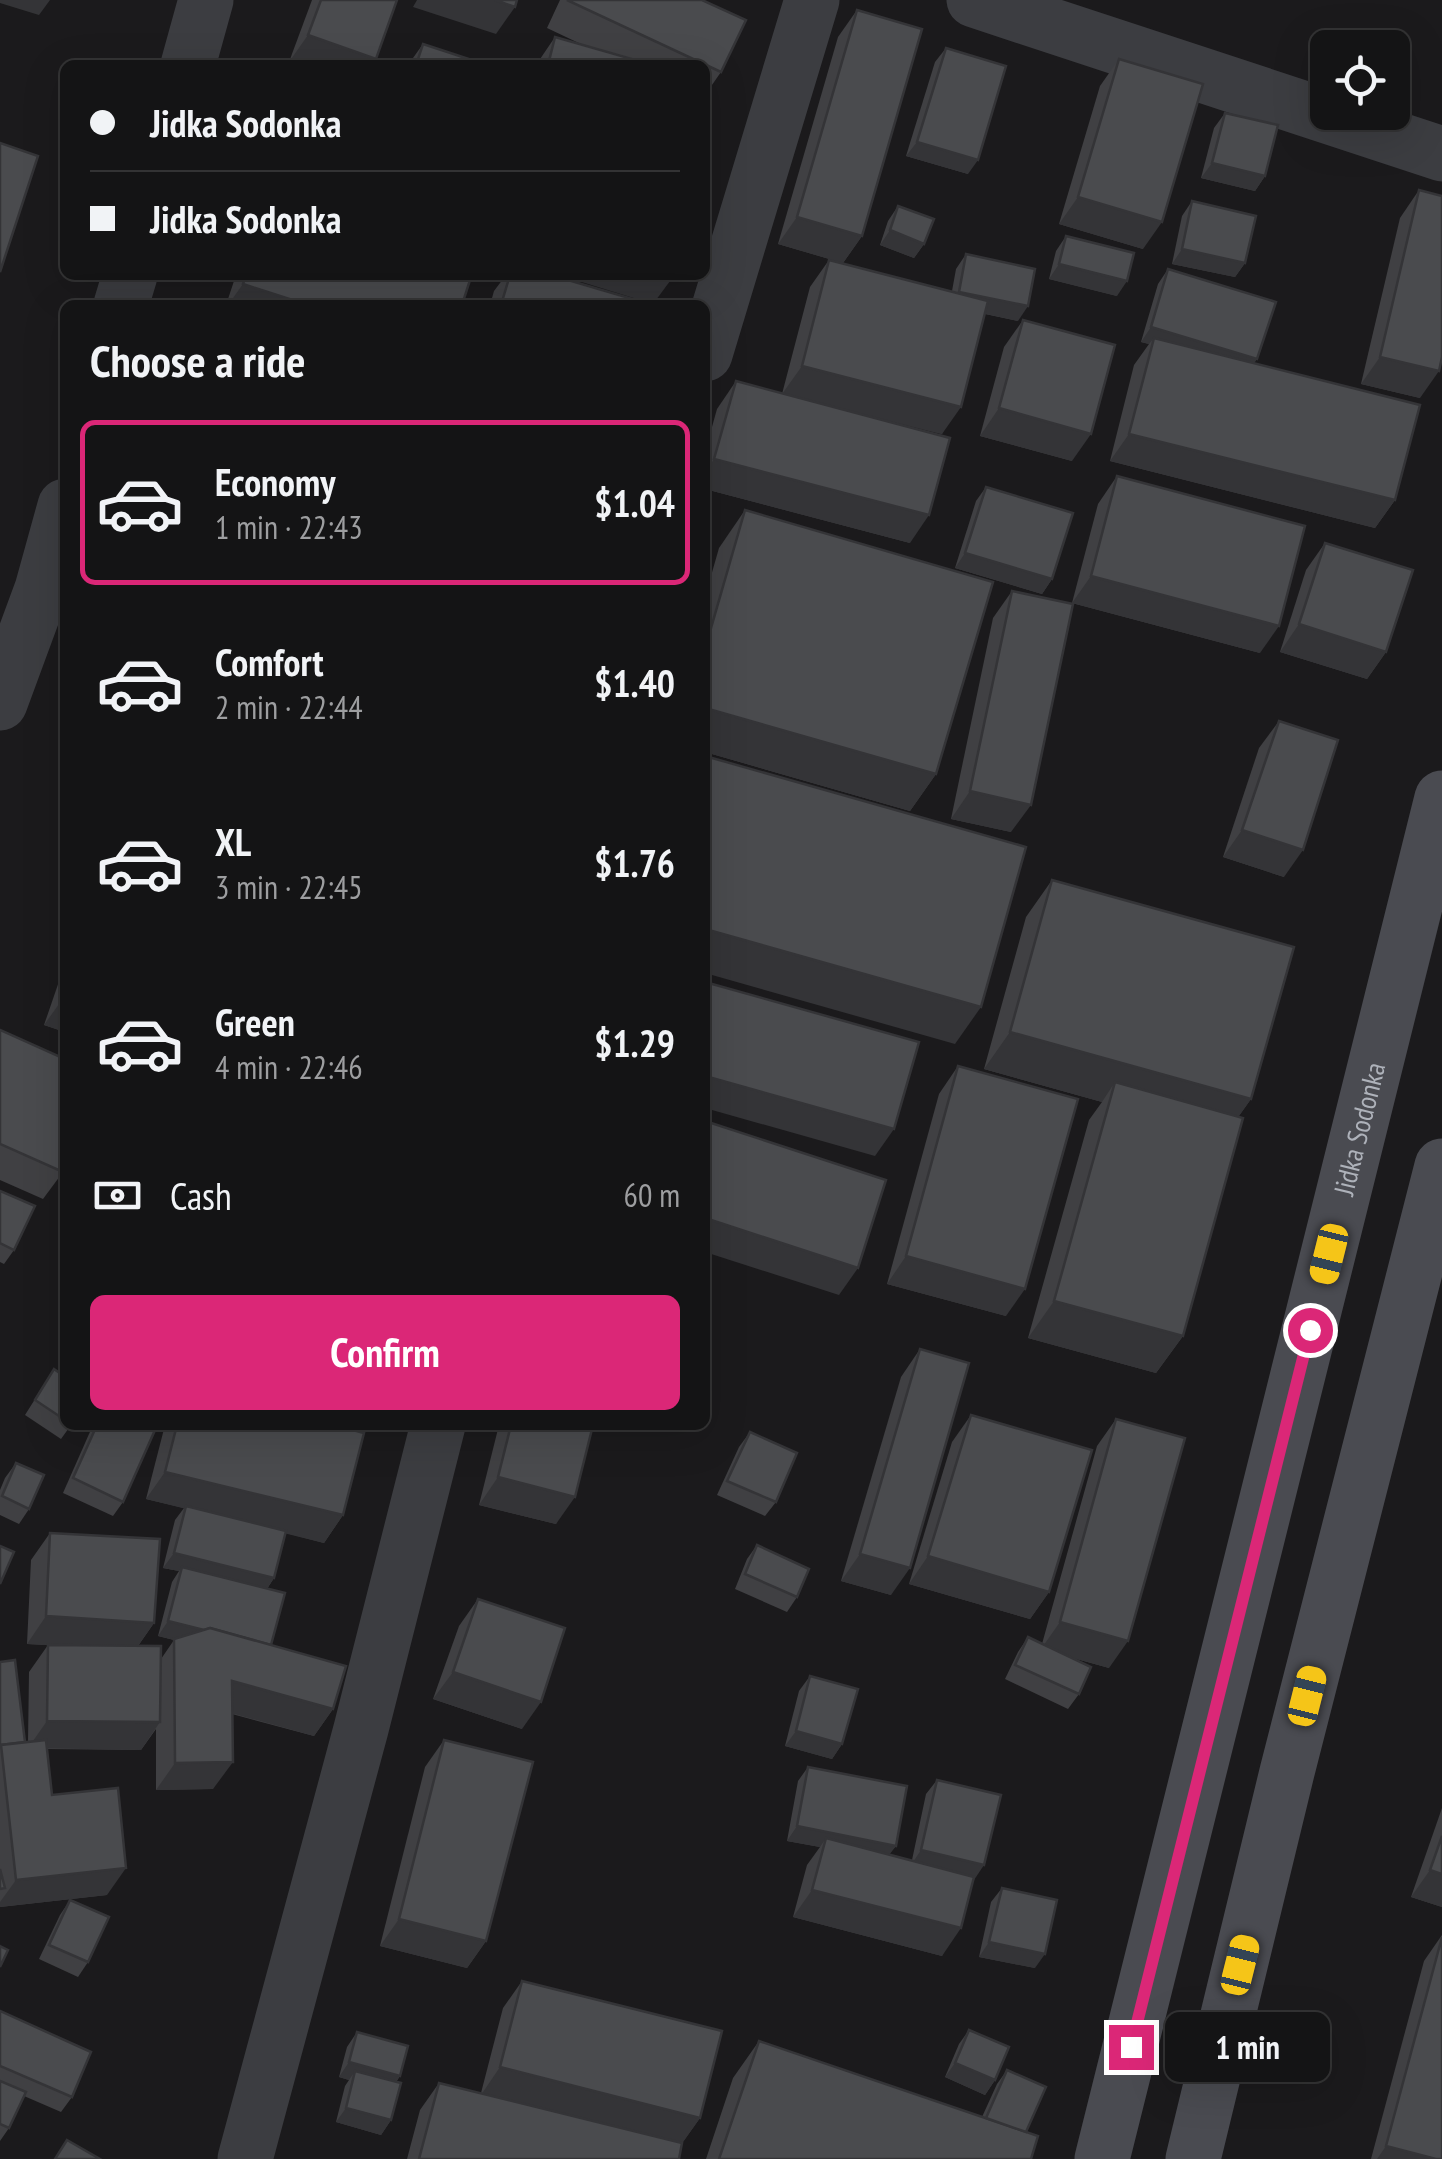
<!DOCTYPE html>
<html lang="en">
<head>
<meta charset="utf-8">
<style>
  :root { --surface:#141415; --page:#212122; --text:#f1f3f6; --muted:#9d9ea0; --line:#333334; --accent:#db2777 }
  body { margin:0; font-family:"PT Sans Narrow",sans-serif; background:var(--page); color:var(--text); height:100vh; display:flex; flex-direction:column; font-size:38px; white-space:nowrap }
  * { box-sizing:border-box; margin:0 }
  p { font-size:32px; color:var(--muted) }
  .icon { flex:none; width:55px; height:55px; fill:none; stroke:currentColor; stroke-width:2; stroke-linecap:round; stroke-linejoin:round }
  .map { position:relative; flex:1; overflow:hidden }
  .drawer { position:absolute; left:60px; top:300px; width:650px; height:1130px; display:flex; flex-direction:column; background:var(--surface); border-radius:15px; box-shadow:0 10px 40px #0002,0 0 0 2px var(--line) }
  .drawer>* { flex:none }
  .hud { position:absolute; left:60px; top:60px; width:650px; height:220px; border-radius:15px; box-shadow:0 10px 40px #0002,0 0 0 2px var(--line); display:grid; align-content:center; height:220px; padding:0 30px; background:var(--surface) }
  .tools { position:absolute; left:1310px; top:30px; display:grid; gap:20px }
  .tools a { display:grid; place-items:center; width:100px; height:100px; border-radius:15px; background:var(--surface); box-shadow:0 10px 40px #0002,0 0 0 2px var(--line); font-size:50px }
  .end { position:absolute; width:45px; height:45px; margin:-22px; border:12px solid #db2777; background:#fff; box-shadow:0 0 0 5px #fff }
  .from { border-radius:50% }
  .bubble { position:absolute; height:70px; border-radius:15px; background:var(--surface); box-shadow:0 10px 40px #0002,0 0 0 2px var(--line); font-size:32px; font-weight:700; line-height:70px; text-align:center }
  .car { position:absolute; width:30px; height:60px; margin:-30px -15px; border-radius:12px; box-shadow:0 0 8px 2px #0007; background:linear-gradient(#f5c518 24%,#345 0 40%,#f5c518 0 76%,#345 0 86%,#f5c518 0) }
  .hud b { display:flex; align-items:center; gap:35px; height:95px; font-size:38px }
  .hud b+b { border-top:2px solid var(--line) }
  .hud i { width:25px; height:25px; background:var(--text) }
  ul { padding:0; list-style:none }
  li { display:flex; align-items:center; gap:30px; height:165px; margin:0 20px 15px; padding:0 10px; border:5px solid transparent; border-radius:15px }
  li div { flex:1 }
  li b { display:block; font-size:38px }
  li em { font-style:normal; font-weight:700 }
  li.selected { border-color:var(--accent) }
  li>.icon { width:90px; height:90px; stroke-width:1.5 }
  h2 { padding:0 30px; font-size:45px; line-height:120px }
  .pay { display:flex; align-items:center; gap:25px; height:110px; padding:0 30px; font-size:38px }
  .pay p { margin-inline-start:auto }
  .button { display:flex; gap:20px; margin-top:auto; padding:20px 30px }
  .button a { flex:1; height:115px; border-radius:15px; background:var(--accent); color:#fff; font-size:40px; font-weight:700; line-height:115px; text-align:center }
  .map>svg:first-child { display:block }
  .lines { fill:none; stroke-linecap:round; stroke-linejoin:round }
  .street { stroke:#3c3d41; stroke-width:55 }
  .secondary { stroke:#4a4b51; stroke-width:55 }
  .wall { fill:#404043 }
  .shaded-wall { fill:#343437 }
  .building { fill:#4a4b4e; stroke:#343437; stroke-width:2.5 }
  .route { stroke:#db2777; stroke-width:12 }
  .labels { text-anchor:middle; stroke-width:8; stroke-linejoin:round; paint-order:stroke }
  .street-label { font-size:28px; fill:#aeb2ba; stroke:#151517 }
</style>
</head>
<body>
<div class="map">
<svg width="1442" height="2159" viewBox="0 0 1442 2159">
  <rect width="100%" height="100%" fill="#1b1a1c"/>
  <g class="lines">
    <g class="street">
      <polyline points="974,0 1442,154"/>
      <polyline points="188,65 206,0"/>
      <polyline points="121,305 130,275"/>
      <polyline points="705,354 812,0"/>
      <polyline points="0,703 42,589 65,506"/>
      <polyline points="245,2159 361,1729 438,1425"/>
    </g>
    <g class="secondary">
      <path id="s1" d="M 1102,2159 L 1442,798"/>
      <polyline points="1193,2159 1287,1772 1442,1166"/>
    </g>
  </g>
  <g class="wall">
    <polygon points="312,0 397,0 371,65 297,65 289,62"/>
    <polygon points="560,0 702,0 721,72 705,95 705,65 536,65 555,37 585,46 547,28"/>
    <polygon points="857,10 862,236 843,263 778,244 838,37"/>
    <polygon points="423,44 487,65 411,65 413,58"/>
    <polygon points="946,48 968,174 906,156 935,62"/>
    <polygon points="1119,59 1143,249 1059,224 1100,86"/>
    <polygon points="1225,113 1265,176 1255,191 1201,178 1214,128"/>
    <polygon points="1419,190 1420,398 1361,384 1400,218"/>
    <polygon points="1192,201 1245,263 1235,277 1172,264 1182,216"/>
    <polygon points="898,206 924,244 914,258 880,245 888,221"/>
    <polygon points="1066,236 1117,296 1049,279 1056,251"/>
    <polygon points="966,254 1018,321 985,314 942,434 782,394 810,287 829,260 952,291 956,269"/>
    <polygon points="1168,269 1254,363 1395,500 1375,528 1110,461 1134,365 1149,344 1141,342 1158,284"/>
    <polygon points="236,275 466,275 462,305 226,305"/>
    <polygon points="506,275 551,275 653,305 490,305 494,291"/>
    <polygon points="1023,320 1072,461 980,436 1004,347"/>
    <polygon points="736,381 910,543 705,489 705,452 717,409"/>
    <polygon points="1117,476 1260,653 1072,603 1098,504"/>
    <polygon points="986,487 1052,579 1042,594 955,568 976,501"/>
    <polygon points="745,510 936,774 910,811 705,752 705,597 719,548"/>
    <polygon points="1325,543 1386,652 1367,679 1280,652 1306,570"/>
    <polygon points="1012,591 1011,832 951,819 993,618"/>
    <polygon points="1279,721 1284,877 1223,857 1259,748"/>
    <polygon points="1052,880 1251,1099 1238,1117 1183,1336 1156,1373 1028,1338 1089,1120 1102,1102 984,1069 1026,917"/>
    <polygon points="65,964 65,1032 44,1025"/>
    <polygon points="0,1030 63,1172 43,1199 0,1180"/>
    <polygon points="958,1066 1006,1316 887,1284 939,1094"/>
    <polygon points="0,1191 14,1250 4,1264 0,1262"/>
    <polygon points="920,1349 891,1595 841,1581 901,1377"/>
    <polygon points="54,1369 65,1377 65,1425 71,1425 61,1439 25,1415"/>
    <polygon points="971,1415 1049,1592 1030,1619 909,1584 952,1442"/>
    <polygon points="1116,1419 1109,1668 1073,1658 1079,1694 1068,1709 1005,1679 1018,1652 1028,1637 1042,1644 1097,1446"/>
    <polygon points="93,1425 144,1425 123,1502 113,1516 63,1493"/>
    <polygon points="165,1425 334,1425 343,1515 324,1543 286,1533 274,1578 267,1589 271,1645 333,1709 314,1736 232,1714 213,1789 156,1790 156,1729 141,1750 47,1749 52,1795 107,1895 0,1907 0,1662 25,1742 28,1742 29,1672 48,1645 27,1644 31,1560 50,1533 154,1623 138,1646 161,1659 174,1640 158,1636 172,1582 179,1571 163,1568 175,1520 184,1508 146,1499"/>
    <polygon points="499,1425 593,1425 556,1524 479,1505"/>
    <polygon points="750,1432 776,1502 765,1516 717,1495 739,1447"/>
    <polygon points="16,1463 29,1509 19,1524 0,1515 0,1490 5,1478"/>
    <polygon points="757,1545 797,1597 787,1612 735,1589 747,1559"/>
    <polygon points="478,1599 522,1729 433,1699 459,1626"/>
    <polygon points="810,1676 842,1744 832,1759 785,1746 799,1691"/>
    <polygon points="444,1740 486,1941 467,1968 380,1946 425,1767"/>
    <polygon points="808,1767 896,1846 889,1854 912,1860 926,1794 937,1780 974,1880 942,1956 793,1917 807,1865 820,1847 787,1841 798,1781"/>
    <polygon points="1442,1808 1442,1907 1411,1897"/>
    <polygon points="1002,1888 1035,1968 979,1957 991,1902"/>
    <polygon points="70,1900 88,1962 78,1977 39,1959 60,1915"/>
    <polygon points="1442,1935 1442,2159 1371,2159 1424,1961"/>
    <polygon points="522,1981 700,2118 682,2143 679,2159 407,2159 420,2110 439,2083 481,2093 503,2008"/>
    <polygon points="0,2011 72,2097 61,2112 24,2096 9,2128 0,2141"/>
    <polygon points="969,2030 995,2080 985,2095 945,2077 959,2044"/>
    <polygon points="357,2032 400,2076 396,2082 391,2120 381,2135 336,2122 345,2086 349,2080 339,2077 347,2047"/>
    <polygon points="759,2041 982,2117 997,2084 1007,2070 1026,2132 1031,2159 706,2159 733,2078"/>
  </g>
  <g class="shaded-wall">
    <polygon points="0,0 50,0 39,15 0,3"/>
    <polygon points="417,0 495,0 515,7 496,34 413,7"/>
    <polygon points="308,35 376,59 371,65 297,65 289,62"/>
    <polygon points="917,142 978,160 968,174 906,156"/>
    <polygon points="1212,163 1265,176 1255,191 1201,178"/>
    <polygon points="1078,197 1162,222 1143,249 1059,224"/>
    <polygon points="797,217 862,236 843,263 778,244"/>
    <polygon points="890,230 924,244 914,258 880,245"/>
    <polygon points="1182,249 1245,263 1235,277 1172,264"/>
    <polygon points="1059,264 1127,281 1117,296 1049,279"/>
    <polygon points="559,275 667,275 673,277 653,304"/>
    <polygon points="243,284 308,305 228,305"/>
    <polygon points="959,292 1028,306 1018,321 949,306"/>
    <polygon points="1151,327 1257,359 1247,374 1154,338 1149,344 1141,342"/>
    <polygon points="1380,357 1439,371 1420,398 1361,384"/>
    <polygon points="802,366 961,407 942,434 782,394"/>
    <polygon points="999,408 1091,434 1072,461 980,436"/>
    <polygon points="1129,434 1395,500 1375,528 1110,461"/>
    <polygon points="714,459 929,515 910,543 705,489 705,473"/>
    <polygon points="965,553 1052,579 1042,594 955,568"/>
    <polygon points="1091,576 1279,626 1260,653 1072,603"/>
    <polygon points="1299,624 1386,652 1367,679 1280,652"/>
    <polygon points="705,708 936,774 910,811 705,752"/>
    <polygon points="970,791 1031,805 1011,832 951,819"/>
    <polygon points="1242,830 1303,850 1284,877 1223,857"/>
    <polygon points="705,929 981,1007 955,1044 705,973"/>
    <polygon points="64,997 65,998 65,1032 44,1025"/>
    <polygon points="1010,1032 1251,1099 1225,1136 1115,1082 1102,1102 984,1069"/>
    <polygon points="705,1076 894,1129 875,1156 705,1108"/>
    <polygon points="705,1218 858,1268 839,1295 705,1252"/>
    <polygon points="906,1256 1025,1289 1006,1316 887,1284"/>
    <polygon points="1054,1301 1183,1336 1156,1373 1028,1338"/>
    <polygon points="165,1472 343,1515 324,1543 146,1499"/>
    <polygon points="498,1477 575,1497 556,1524 479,1505"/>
    <polygon points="174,1553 274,1578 264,1593 182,1567 179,1571 163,1568"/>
    <polygon points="860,1554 910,1568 891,1595 841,1581"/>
    <polygon points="928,1556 1049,1592 1030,1619 909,1584"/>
    <polygon points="46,1616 154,1623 135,1650 27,1644"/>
    <polygon points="168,1621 270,1647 260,1661 158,1636"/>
    <polygon points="1060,1622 1128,1641 1109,1668 1041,1649"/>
    <polygon points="453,1672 541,1702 522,1729 433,1699"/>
    <polygon points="232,1681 333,1709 314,1736 213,1708"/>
    <polygon points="47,1721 160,1722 141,1750 28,1748"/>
    <polygon points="796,1731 842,1744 832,1759 785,1746"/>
    <polygon points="233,1762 213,1789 156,1790 175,1763"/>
    <polygon points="797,1826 896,1846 885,1860 826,1838 820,1847 787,1841"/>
    <polygon points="921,1850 984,1865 974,1880 911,1865"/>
    <polygon points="126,1868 107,1895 0,1907 0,1902 16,1880"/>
    <polygon points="1430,1870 1442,1874 1442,1907 1411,1897"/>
    <polygon points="812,1890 961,1928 942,1956 793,1917"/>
    <polygon points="399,1919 486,1941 467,1968 380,1946"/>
    <polygon points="989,1942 1045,1954 1035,1968 979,1957"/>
    <polygon points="349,2062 400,2076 390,2090 355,2071 349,2080 339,2077"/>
    <polygon points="955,2063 995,2080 985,2095 945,2077"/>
    <polygon points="500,2067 700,2118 681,2145 481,2095"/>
    <polygon points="346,2108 391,2120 381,2135 336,2122"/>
    <polygon points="1386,2146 1436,2159 1377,2159"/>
  </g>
  <g class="building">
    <polygon points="321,0 397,0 376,59 308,35"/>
    <polygon points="495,0 517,0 515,7"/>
    <polygon points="567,0 702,0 746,20 721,72"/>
    <polygon points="857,10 922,29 862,236 797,217"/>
    <polygon points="555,37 639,61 638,65 548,65"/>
    <polygon points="423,44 487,65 416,65"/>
    <polygon points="946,48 1006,66 978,160 917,142"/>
    <polygon points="1119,59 1203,84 1162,222 1078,197"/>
    <polygon points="1225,113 1278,125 1265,176 1212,163"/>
    <polygon points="0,143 38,156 0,272"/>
    <polygon points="1419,190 1442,196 1442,357 1439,371 1380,357"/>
    <polygon points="1192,201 1256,216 1245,263 1182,249"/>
    <polygon points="898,206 934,219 924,244 890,230"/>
    <polygon points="1066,236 1134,253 1127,281 1059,264"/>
    <polygon points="966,254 1035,269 1028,306 959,292"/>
    <polygon points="829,260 988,301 961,407 802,366"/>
    <polygon points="1168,269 1276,302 1257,359 1151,327"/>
    <polygon points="246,275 466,275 471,277 462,305 308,305 243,284"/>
    <polygon points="510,275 551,275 653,305 501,305"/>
    <polygon points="1023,320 1115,345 1091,434 999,408"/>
    <polygon points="1154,338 1420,405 1395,500 1129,434"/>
    <polygon points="736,381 950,438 929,515 714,459"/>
    <polygon points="1117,476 1305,526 1279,626 1091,576"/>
    <polygon points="986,487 1073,513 1052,579 965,553"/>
    <polygon points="745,510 993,582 936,774 705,708 705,649"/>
    <polygon points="1325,543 1413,570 1386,652 1299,624"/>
    <polygon points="1012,591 1073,604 1031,805 970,791"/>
    <polygon points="1279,721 1338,740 1303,850 1242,830"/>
    <polygon points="705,756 1026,847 981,1007 705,929"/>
    <polygon points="1052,880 1294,947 1251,1099 1010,1032"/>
    <polygon points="705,982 919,1042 894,1129 705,1076"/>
    <polygon points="0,1030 65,1059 65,1166 63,1172 0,1144"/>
    <polygon points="958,1066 1078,1099 1025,1289 906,1256"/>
    <polygon points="1115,1082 1243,1118 1183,1336 1054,1301"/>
    <polygon points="705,1121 886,1180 858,1268 705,1218"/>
    <polygon points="0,1191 35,1206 14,1250 0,1243"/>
    <polygon points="920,1349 969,1363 910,1568 860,1554"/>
    <polygon points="54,1369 65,1377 65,1420 35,1400"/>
    <polygon points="971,1415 1092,1450 1049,1592 928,1556"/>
    <polygon points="1116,1419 1185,1438 1128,1641 1060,1622"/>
    <polygon points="97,1425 144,1425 155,1430 123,1502 73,1478"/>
    <polygon points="177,1425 334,1425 364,1433 343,1515 165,1472"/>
    <polygon points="511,1425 593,1425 575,1497 498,1477"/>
    <polygon points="750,1432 797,1453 776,1502 727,1481"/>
    <polygon points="16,1463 44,1475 29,1509 2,1496"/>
    <polygon points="186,1506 286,1531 274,1578 174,1553"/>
    <polygon points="50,1533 160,1539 154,1623 46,1616"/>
    <polygon points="757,1545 809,1569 797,1597 745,1574"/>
    <polygon points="0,1546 14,1552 0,1584"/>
    <polygon points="182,1567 285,1593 271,1645 210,1628 204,1630 168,1621"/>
    <polygon points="478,1599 565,1628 541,1702 453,1672"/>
    <polygon points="210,1628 346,1666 333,1709 232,1681 233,1762 175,1763 174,1639"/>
    <polygon points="1028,1637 1091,1667 1079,1694 1015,1665"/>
    <polygon points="48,1645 161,1646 160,1722 47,1721"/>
    <polygon points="15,1660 25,1742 1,1745 0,1746 0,1662"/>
    <polygon points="810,1676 858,1689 842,1744 796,1731"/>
    <polygon points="46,1740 52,1795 118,1788 126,1868 16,1880 1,1745"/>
    <polygon points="444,1740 533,1762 486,1941 399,1919"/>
    <polygon points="808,1767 907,1786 896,1846 797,1826"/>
    <polygon points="937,1780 1001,1795 984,1865 921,1850"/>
    <polygon points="1442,1836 1442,1874 1430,1870"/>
    <polygon points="826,1838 974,1877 961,1928 812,1890"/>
    <polygon points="0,1869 5,1888 0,1889"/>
    <polygon points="1002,1888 1057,1900 1045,1954 989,1942"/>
    <polygon points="70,1900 109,1917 88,1962 49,1945"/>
    <polygon points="1442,1937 1442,2159 1436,2159 1386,2146"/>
    <polygon points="0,1946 8,1950 0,1967"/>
    <polygon points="522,1981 722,2031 700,2118 500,2067"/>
    <polygon points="0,2011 91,2052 72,2097 0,2066"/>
    <polygon points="969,2030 1009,2047 995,2080 955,2063"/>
    <polygon points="357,2032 408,2046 400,2076 349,2062"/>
    <polygon points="759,2041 1038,2136 1031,2159 719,2159"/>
    <polygon points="1007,2070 1046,2087 1026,2132 986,2118"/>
    <polygon points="355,2071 401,2083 391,2120 346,2108"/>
    <polygon points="0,2081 26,2092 9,2128 0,2124"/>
    <polygon points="439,2083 682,2143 679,2159 419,2159"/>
    <polygon points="67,2140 100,2159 55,2159"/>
  </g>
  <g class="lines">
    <polyline class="route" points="1131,2047 1310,1330"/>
  </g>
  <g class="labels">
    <g class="street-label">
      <text dy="10" stroke="none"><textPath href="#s1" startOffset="1062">Jidka Sodonka</textPath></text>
    </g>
  </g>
</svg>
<div class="tools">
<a><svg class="icon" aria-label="locate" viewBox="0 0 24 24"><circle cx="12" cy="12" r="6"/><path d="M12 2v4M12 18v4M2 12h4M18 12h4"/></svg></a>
</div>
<i class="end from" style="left:1310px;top:1330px"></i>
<i class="end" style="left:1131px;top:2047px"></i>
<div class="bubble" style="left:1165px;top:2012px;width:165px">1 min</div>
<i class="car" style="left:1329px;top:1254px;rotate:194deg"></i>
<i class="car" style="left:1307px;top:1696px;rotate:14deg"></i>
<i class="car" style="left:1240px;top:1965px;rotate:14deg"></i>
<div class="hud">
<b><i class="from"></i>Jidka Sodonka</b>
<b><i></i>Jidka Sodonka</b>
</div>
<section class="drawer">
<h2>Choose a ride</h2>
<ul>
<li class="selected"><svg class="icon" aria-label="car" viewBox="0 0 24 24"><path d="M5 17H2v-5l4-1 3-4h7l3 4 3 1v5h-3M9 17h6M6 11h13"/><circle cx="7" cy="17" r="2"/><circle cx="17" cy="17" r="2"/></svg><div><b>Economy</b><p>1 min · 22:43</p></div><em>$1.04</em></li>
<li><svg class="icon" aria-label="car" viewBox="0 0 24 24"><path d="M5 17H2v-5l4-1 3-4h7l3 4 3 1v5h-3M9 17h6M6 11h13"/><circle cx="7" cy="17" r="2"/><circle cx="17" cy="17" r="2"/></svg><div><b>Comfort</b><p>2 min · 22:44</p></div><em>$1.40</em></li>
<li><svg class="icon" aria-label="car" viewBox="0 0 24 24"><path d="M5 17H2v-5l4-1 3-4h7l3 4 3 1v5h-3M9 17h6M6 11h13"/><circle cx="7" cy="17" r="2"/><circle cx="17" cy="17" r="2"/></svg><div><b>XL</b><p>3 min · 22:45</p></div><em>$1.76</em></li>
<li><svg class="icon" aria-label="car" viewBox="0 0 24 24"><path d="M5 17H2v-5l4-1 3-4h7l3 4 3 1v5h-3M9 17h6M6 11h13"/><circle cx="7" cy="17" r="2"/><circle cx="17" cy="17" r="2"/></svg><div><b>Green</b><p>4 min · 22:46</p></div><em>$1.29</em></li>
</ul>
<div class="pay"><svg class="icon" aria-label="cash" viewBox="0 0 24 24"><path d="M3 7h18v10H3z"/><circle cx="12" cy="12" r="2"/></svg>Cash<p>60 m</p></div>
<div class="button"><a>Confirm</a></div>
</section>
</div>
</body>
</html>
